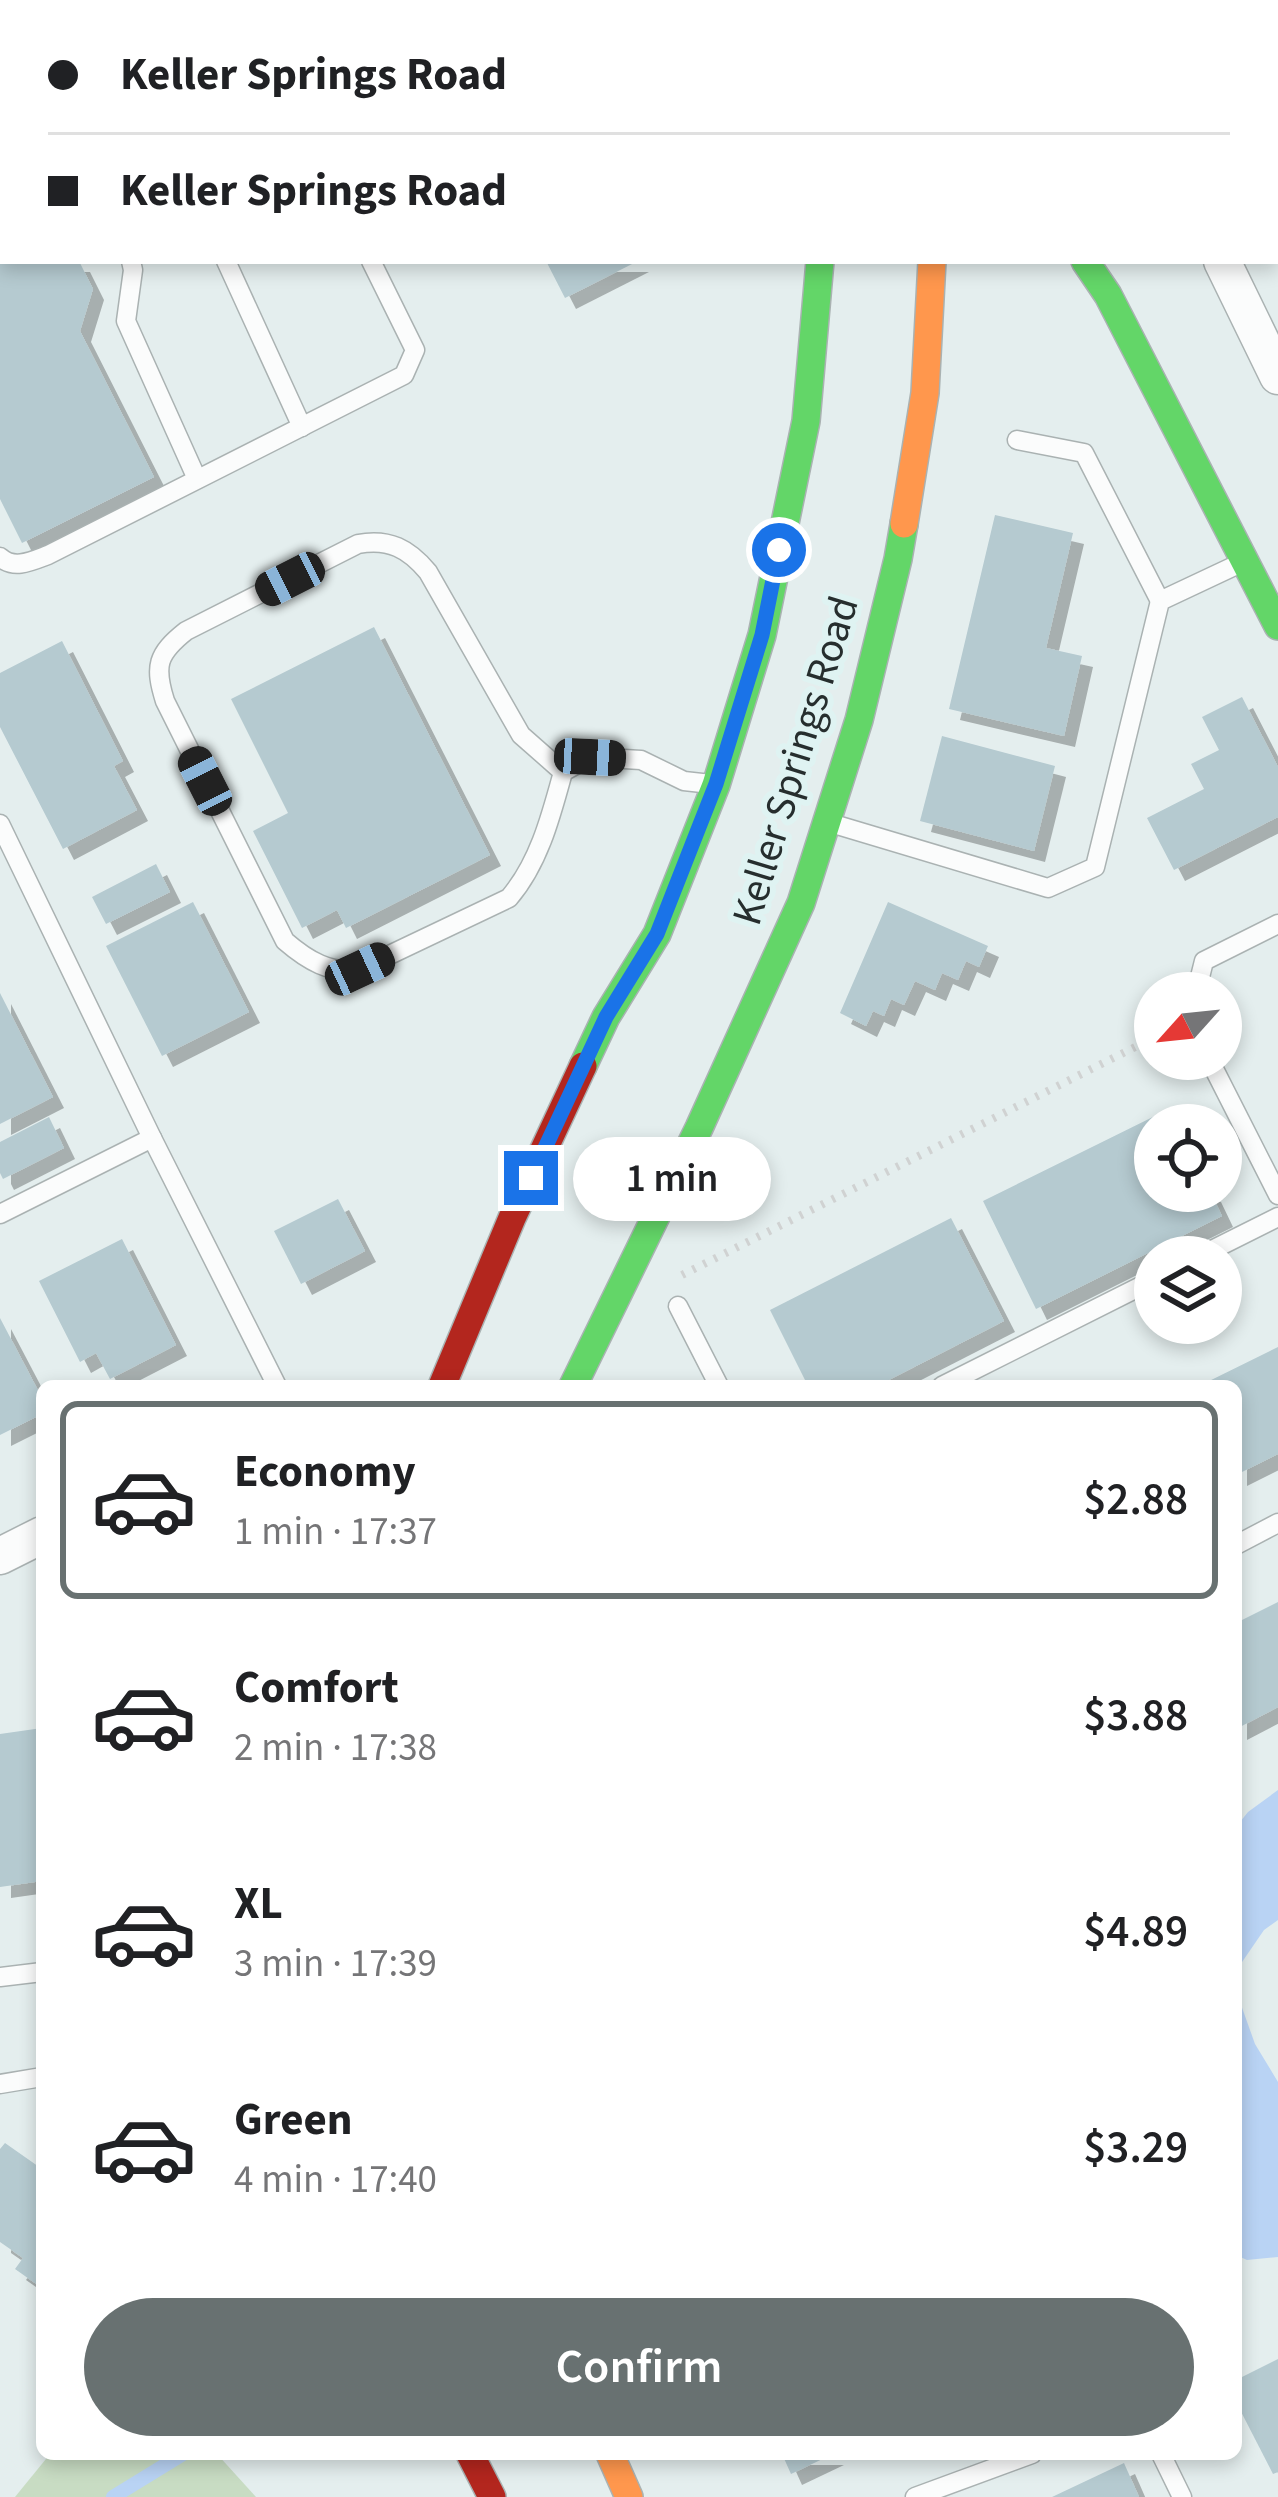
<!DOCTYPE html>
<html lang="en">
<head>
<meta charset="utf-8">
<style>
  :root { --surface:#fff; --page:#f2f2f2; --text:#202124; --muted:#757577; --line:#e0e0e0; --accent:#687171 }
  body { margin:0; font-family:"Source Sans 3",sans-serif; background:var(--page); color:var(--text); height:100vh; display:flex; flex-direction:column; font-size:45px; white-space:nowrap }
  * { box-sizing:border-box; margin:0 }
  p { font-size:39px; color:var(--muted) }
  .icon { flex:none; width:66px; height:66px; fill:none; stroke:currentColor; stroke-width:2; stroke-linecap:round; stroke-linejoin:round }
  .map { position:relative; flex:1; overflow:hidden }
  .side { position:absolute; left:36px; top:1380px; width:1206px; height:1080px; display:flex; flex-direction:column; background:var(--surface); border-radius:18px; box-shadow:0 6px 18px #0003 }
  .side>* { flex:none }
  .banner { position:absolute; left:0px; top:0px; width:1278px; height:264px; box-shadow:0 6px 18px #0003; display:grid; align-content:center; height:264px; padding:0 48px; background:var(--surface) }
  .needle { width:78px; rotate:243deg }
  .controls { position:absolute; left:1134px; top:972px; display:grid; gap:24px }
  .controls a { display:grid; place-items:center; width:108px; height:108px; border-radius:50%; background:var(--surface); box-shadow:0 6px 18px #0003; font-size:60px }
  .end { position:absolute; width:54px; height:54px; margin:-27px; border:15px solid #1a73e8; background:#fff; box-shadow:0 0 0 6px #fff }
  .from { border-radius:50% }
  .bubble { position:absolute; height:84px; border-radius:42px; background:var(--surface); box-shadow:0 6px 18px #0003; font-size:39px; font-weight:600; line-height:84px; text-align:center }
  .car { position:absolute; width:36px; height:72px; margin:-36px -18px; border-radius:15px; box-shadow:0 0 9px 3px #0007; background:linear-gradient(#222 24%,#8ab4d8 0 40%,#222 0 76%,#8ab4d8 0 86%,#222 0) }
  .banner b { display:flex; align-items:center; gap:42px; height:114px; font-size:45px }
  .banner b+b { border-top:3px solid var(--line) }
  .banner i { width:30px; height:30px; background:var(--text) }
  ul { padding:21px 0 0; list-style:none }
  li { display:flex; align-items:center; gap:36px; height:198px; margin:0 24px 18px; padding:0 24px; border:6px solid transparent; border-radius:18px }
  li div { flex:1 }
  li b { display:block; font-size:45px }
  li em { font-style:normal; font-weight:600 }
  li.on { border-color:var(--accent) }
  li>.icon { width:108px; height:108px; stroke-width:1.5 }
  .cta { display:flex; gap:24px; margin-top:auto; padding:24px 48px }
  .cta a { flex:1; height:138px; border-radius:72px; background:var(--accent); color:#fff; font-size:48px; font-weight:600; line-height:138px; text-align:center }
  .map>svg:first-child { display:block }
  .green { fill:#c8dcc3 }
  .water { fill:#b9d3f4 }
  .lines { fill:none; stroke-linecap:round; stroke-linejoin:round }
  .stream { stroke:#b9d3f4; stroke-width:14 }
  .building { fill:#b5cad0; filter:url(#shadow) }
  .lane-casing { stroke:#aab2b2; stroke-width:21 }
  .street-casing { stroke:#aab2b2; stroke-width:39 }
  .fast-casing { stroke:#aab2b2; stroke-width:30 }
  .slow-casing { stroke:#aab2b2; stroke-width:30 }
  .jam-casing { stroke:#aab2b2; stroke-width:30 }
  .path { stroke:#d0d2d2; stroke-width:8; stroke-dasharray:3 9; stroke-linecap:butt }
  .lane { stroke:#fbfcfc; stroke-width:18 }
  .street { stroke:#fbfcfc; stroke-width:36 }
  .fast { stroke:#63d668; stroke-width:27 }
  .slow { stroke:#ff974d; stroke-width:27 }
  .jam { stroke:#b3261e; stroke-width:27 }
  .route { stroke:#1a73e8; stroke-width:15 }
  .labels { text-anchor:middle; stroke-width:12; stroke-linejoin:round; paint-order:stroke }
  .street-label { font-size:42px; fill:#262e2e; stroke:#dff3f2 }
</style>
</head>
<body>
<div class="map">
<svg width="1278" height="2497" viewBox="0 0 1278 2497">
  <defs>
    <filter id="shadow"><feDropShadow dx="11" dy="11" stdDeviation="0" flood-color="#0004"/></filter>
  </defs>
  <rect width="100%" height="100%" fill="#e4eeee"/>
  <polygon class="green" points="50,2454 217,2454 256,2497 15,2497"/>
  <polygon class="water" points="1278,1790 1278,1920 1264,1930 1240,1965 1240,2002 1255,2044 1278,2082 1278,2257 1247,2260 1236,2255 1236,1827 1248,1812"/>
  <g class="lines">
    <polyline class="stream" points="113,2497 183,2454"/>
  </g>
  <g class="building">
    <polygon points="0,261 79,261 93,289 80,331 154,477 22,543 0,499"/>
    <polygon points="546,261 638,261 565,298"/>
    <polygon points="995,515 1073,533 1046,648 1082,656 1064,736 949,709"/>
    <polygon points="374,627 490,855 346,928 337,910 302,928 253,831 288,813 231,699"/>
    <polygon points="62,641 123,761 114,766 137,810 63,849 0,727 0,673"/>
    <polygon points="1242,697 1278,767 1278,817 1174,870 1147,818 1204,789 1191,764 1219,750 1202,717"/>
    <polygon points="942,736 1055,766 1034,851 920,821"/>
    <polygon points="156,864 170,892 106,924 92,897"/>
    <polygon points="193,902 249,1012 162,1056 106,946"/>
    <polygon points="888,902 988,946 979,967 966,961 958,980 942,973 935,990 915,981 904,1005 891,999 884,1016 873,1011 866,1026 840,1013"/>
    <polygon points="0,993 53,1097 0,1124"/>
    <polygon points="1169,1109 1177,1125 1155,1125 1155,1191 1210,1191 1222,1216 1036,1309 983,1201"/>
    <polygon points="49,1117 64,1148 3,1179 0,1173 0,1142"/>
    <polygon points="338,1199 365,1251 301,1284 274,1231"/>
    <polygon points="951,1218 1004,1321 877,1386 808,1386 770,1310"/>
    <polygon points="122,1239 176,1345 110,1379 96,1353 80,1362 39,1281"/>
    <polygon points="0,1318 42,1398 42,1414 0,1435"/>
    <polygon points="1278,1347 1278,1454 1236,1475 1236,1386 1199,1386"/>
    <polygon points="1278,1602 1278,1707 1236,1729 1236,1623"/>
    <polygon points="42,1728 42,1881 0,1887 0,1734"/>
    <polygon points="5,2143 42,2169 42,2288 15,2269 23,2258 0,2242 0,2149"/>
    <polygon points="1278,2359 1278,2472 1273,2474 1236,2402 1236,2380"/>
    <polygon points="782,2454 833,2454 791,2474"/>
    <polygon points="1124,2463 1139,2497 1052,2497"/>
  </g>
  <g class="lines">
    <defs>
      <g id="lane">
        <polyline points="392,0 393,3"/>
        <polyline points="1275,99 1278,97"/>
        <polyline points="0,173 3,171"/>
        <polyline points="131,261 133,270 126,321 197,479"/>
        <polyline points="226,261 302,427"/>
        <polyline points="1017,440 1084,453 1160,601"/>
        <path d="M 0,557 C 14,570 32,561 48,555 L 404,375 L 415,350 L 371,261"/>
        <path d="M 563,772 L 521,735 L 428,572 C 409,549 389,538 358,544 L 186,631 C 157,654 154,666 165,701 L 285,941 C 307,960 331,975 360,969 L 509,898 C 539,863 551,816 563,772 L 590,757 L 641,760 L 684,781 L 711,784"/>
        <polyline points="827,822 1048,888 1095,867 1160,601 1245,561"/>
        <polyline points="0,824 152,1138 277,1386"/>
        <polyline points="1196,993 1204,961 1278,924"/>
        <polyline points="1209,1059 1278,1195"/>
        <polyline points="0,1214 152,1138"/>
        <polyline points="1198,1257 1278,1217"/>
        <polyline points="678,1306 719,1386"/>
        <polyline points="942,1386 1155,1279"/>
        <polyline points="1236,1545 1278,1523"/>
        <polyline points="0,1977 42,1972"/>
        <polyline points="0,2084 42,2077"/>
        <polyline points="1161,2454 1182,2497"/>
        <polyline points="915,2497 1032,2454"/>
      </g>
      <g id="street">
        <polyline points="305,3 311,0"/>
        <polyline points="1222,261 1278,376"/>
        <polyline points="0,1556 42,1535"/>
      </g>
      <g id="fast">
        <polyline points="819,0 820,3"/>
        <polyline points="1085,261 1108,295 1278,626"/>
        <polyline points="583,1066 606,1017 657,934 716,785 762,635 806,421 820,261"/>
        <polyline points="573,1386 699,1128 801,903 859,720 898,559 904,524"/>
      </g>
      <g id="slow">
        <polyline points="930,0 930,3"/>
        <polyline points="904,524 925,393 932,261"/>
        <polyline points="610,2454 629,2497"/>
      </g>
      <g id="jam">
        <polyline points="442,1386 512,1218 583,1066"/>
        <polyline points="470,2454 492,2497"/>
      </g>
    </defs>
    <use href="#lane" class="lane-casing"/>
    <use href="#street" class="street-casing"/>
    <use href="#fast" class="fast-casing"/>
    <use href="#slow" class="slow-casing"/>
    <use href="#jam" class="jam-casing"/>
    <polyline class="path" points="682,1275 1155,1037"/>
    <use href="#lane" class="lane"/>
    <use href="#street" class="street"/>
    <use href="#fast" class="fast"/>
    <use href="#slow" class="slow"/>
    <use href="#jam" class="jam"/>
  </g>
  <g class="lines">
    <polyline class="route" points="531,1178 606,1017 657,934 701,822 716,784 762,635 779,550"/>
  </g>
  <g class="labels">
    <g class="street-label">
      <text transform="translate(794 760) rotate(-73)" y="15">Keller Springs Road</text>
    </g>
  </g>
</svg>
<div class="controls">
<a><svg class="needle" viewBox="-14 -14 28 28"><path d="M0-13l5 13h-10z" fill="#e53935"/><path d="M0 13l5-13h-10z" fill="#757577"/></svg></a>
<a><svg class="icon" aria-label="locate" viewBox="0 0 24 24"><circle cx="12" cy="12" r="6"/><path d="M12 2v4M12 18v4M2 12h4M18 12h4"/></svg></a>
<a><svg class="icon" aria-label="layers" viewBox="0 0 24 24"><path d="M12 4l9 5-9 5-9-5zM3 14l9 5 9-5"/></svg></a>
</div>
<i class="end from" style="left:779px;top:550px"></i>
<i class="end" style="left:531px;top:1178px"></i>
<div class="bubble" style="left:573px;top:1137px;width:198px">1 min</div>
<i class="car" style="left:290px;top:579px;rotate:243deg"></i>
<i class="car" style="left:590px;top:757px;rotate:93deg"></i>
<i class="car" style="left:205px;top:781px;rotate:333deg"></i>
<i class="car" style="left:360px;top:969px;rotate:65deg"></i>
<div class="banner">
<b><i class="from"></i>Keller Springs Road</b>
<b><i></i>Keller Springs Road</b>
</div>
<section class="side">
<ul>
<li class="on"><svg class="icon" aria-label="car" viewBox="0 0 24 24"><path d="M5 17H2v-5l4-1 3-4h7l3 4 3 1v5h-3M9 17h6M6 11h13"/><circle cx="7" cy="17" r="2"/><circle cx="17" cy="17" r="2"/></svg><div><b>Economy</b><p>1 min · 17:37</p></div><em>$2.88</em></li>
<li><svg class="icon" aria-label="car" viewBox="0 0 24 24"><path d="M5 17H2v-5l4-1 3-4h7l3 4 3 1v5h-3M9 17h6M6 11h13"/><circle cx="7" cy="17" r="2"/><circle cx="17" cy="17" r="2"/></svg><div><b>Comfort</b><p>2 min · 17:38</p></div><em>$3.88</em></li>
<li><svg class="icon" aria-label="car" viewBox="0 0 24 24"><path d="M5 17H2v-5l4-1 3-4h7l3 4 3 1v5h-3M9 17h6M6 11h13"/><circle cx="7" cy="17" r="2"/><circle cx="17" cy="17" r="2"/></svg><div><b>XL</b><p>3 min · 17:39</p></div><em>$4.89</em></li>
<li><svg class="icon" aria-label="car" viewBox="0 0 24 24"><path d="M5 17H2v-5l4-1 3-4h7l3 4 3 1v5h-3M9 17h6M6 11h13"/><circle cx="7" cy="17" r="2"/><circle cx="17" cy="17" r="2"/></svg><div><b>Green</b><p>4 min · 17:40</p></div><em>$3.29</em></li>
</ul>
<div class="cta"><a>Confirm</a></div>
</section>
</div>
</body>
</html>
